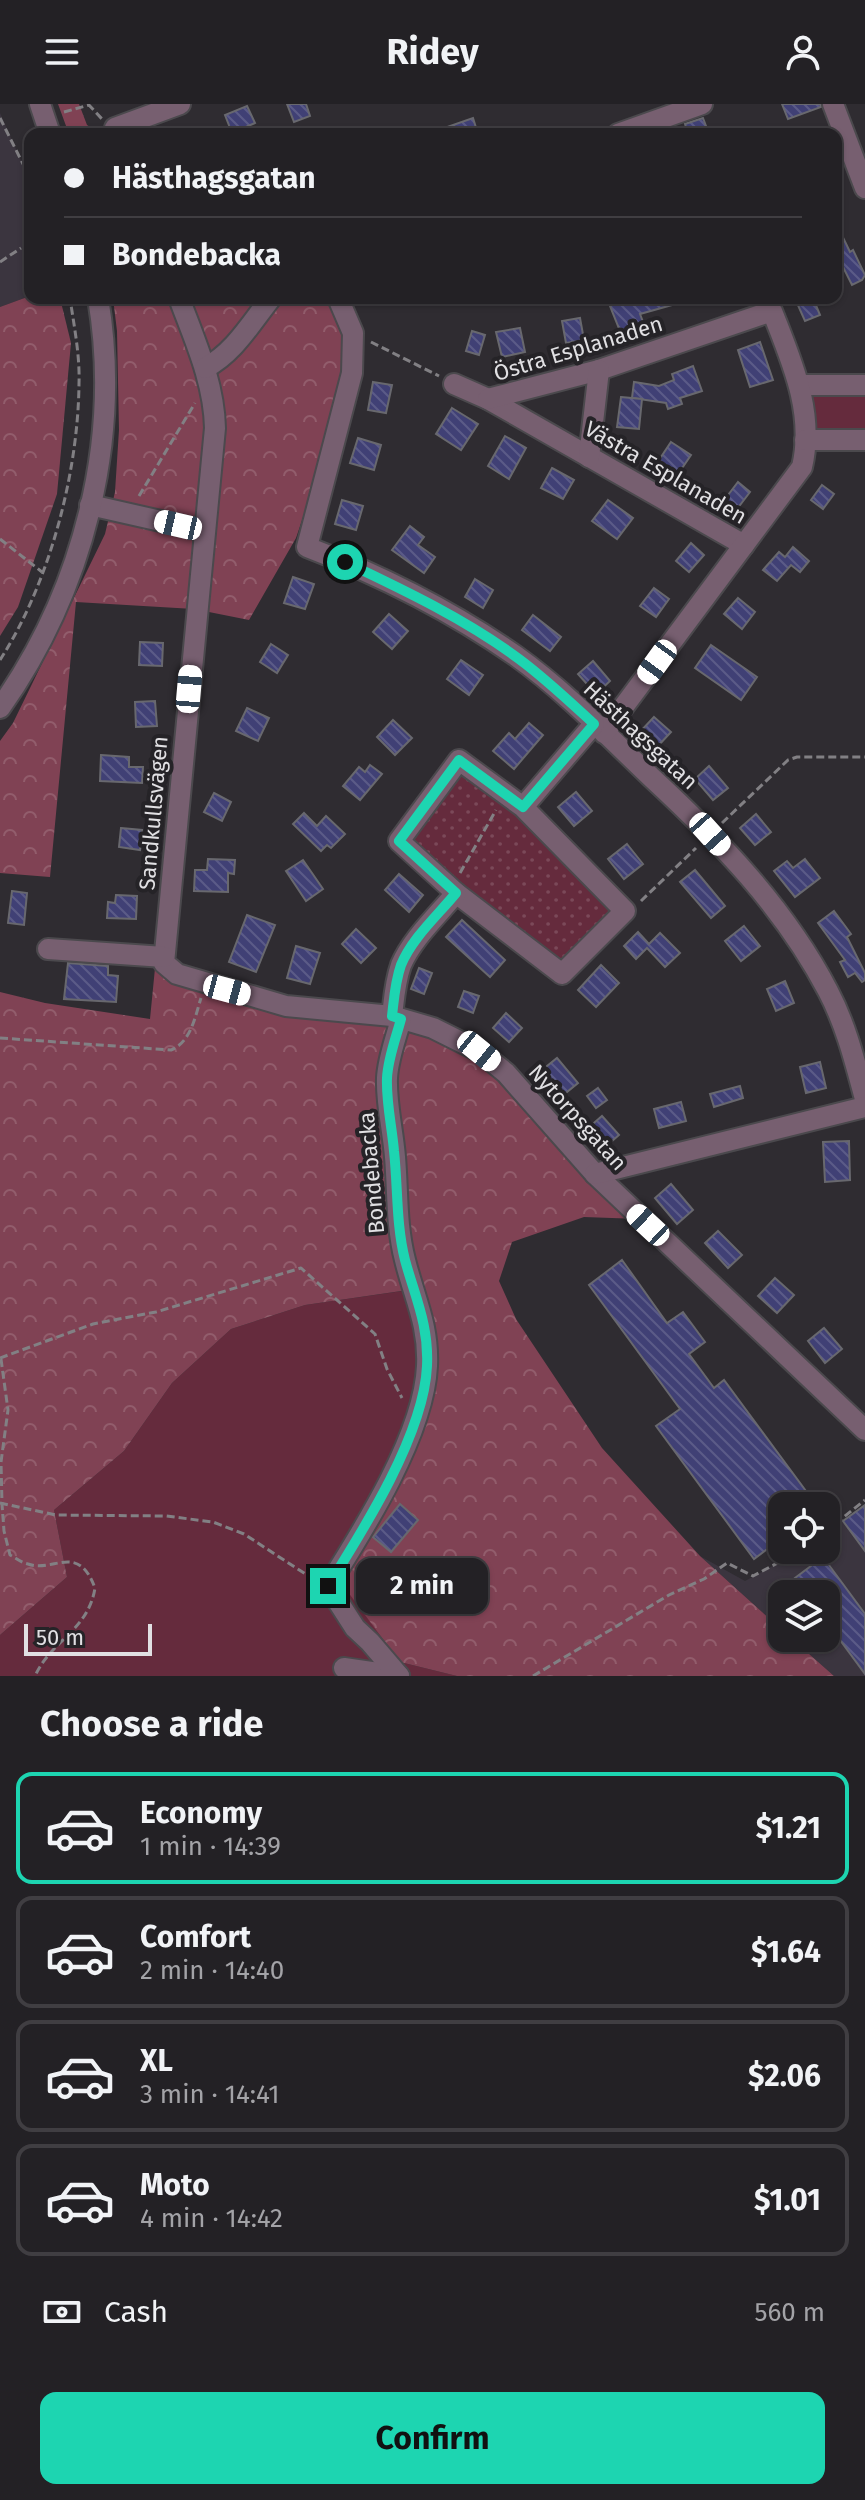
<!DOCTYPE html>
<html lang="en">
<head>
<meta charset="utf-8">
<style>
  :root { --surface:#232125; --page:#2f2e32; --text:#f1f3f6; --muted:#a3a3a7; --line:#403e42; --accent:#1dd5b1 }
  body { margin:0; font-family:"Fira Sans",sans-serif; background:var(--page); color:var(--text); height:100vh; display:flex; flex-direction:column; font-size:30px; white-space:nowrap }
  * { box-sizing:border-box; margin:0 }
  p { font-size:26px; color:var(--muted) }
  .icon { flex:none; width:44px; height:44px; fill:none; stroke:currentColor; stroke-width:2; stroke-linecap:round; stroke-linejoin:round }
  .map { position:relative; height:1572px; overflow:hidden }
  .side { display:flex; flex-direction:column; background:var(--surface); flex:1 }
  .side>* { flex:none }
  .hud { position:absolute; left:24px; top:24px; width:818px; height:176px; border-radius:16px; box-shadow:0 2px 6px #0004,0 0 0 2px var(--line); display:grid; align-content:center; height:176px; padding:0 40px; background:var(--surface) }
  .controls { position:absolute; left:768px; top:1388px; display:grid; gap:16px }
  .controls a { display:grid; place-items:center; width:72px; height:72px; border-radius:16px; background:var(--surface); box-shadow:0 2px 6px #0004,0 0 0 2px var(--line); font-size:40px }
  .scale { position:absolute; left:24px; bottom:20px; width:128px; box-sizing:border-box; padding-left:8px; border:4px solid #e1e0e3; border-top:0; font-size:22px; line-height:28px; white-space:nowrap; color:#e1e0e3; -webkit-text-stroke:6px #252327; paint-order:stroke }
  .end { position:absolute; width:36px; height:36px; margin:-18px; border:10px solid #1dd5b1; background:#111; box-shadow:0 0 0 4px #111 }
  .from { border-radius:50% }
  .bubble { position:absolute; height:56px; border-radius:16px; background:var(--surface); box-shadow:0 2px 6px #0004,0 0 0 2px var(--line); font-size:26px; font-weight:700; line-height:56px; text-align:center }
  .car { position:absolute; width:24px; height:48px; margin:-24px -12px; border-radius:10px; box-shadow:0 0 6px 2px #0007; background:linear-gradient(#fff 24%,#345 0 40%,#fff 0 76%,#345 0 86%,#fff 0) }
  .hud b { display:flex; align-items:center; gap:28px; height:76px; font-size:30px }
  .hud b+b { border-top:2px solid var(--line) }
  .hud i { width:20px; height:20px; background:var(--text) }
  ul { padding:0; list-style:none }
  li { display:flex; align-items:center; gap:24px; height:112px; margin:0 16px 12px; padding:0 24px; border:4px solid var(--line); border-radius:16px }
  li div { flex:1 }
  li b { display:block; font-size:30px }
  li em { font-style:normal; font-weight:700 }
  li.active { border-color:var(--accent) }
  li>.icon { width:72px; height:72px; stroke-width:1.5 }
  h2 { padding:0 40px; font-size:36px; line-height:96px }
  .pay { display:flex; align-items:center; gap:20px; height:88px; padding:0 40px; font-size:30px }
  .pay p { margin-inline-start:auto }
  .primary-button { display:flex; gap:16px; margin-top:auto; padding:16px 40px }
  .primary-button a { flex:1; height:92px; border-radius:16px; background:var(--accent); color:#111; font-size:32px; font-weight:700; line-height:92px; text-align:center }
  header { display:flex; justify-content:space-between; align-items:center; height:104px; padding:0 40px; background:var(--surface); font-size:36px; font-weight:700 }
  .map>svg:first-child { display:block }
  .built { fill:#3b353f }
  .grass { fill:#652b3d }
  .forest { fill:url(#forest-crowns) }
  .park { fill:url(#park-dots) }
  .building { fill:url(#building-back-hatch); stroke:#68686e; stroke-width:2 }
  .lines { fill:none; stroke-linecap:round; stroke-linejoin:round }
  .minor-casing { stroke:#4b494d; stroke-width:24 }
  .path { stroke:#828084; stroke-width:3; stroke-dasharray:8 4; stroke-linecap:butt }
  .minor { stroke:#775f70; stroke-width:20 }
  .route { stroke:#1dd5b1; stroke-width:10 }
  .labels { text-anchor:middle; stroke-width:8; stroke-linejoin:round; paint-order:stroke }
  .street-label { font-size:22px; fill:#e1e0e3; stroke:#252327 }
</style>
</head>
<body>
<header><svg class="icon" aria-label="menu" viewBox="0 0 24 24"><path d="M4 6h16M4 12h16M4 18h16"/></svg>Ridey<svg class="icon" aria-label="person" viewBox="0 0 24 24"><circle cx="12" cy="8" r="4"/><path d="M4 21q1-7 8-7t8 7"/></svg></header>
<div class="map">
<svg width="865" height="1572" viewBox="0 0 865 1572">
  <defs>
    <pattern id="forest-crowns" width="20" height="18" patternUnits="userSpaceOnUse" patternTransform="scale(2)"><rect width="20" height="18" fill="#804254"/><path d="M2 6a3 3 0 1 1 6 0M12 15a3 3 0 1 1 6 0" fill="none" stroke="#925d6c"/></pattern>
    <pattern id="park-dots" width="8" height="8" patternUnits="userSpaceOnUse" patternTransform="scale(2)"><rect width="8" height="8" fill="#652b3d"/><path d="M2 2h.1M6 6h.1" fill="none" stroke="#7b4959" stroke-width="1.8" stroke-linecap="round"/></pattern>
    <pattern id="building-back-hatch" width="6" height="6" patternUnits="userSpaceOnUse" patternTransform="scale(2)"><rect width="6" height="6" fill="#404075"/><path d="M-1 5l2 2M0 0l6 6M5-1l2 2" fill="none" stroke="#5b5b88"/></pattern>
  </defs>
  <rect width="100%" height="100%" fill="#2f2c31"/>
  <g class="built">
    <polygon points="0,9 30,77 30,192 0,203"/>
    <polygon points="865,1401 865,1572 834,1572 791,1534 826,1534 826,1490 782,1490 782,1526 700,1452 745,1477 802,1446 826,1446 826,1429"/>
  </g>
  <g class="grass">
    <polygon points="865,279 865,332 803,333 799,280"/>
    <polygon points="416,1185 429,1249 400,1558 457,1572 0,1572 0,1531 67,1473 54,1406 124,1347 172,1279 231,1225 305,1201"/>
  </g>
  <g class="forest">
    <polygon points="58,0 79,0 87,21 101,30 69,30"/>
    <polygon points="30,192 60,194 71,239 57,390 18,503 0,532 0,203"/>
    <polygon points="113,194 182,194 185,201 202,194 336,194 351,226 348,280 296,434 249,516 194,505 76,498 50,773 0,769 0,637 13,619 105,430 115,388 119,326 117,227"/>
    <polygon points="157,844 180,867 488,947 640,1115 584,1113 512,1138 499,1177 516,1215 602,1344 700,1452 782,1526 782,1534 791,1534 834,1572 457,1572 400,1558 342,1480 417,1323 429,1249 415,1185 305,1201 231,1225 172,1279 124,1347 54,1406 67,1473 0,1531 0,888 45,899 150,915"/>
  </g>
  <polygon class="park" points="458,658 624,806 558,858 400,734"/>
  <g class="building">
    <polygon points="287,0 306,0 310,12 294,18"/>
    <polygon points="782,0 820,0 821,3 788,15"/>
    <polygon points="247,2 255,19 232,29 225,11"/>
    <polygon points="473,14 478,30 433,30 433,28"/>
    <polygon points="703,14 709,30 688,30 685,20"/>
    <polygon points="836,119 850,148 853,146 865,171 862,176 852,181 836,149"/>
    <polygon points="630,194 683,194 683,198 640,210 643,218 620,227 610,202"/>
    <polygon points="809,194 813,194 820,211 805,217 797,199"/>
    <polygon points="580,214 584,236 566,239 562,217"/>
    <polygon points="520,224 525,248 502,253 496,228"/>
    <polygon points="472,227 485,231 479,251 466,247"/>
    <polygon points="760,238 773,276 750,283 738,246"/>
    <polygon points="693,262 702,287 680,294 682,300 668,305 666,299 632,294 634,278 659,282 674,276 672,270"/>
    <polygon points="373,278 392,281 386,309 368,306"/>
    <polygon points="621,293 642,295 639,325 617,323"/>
    <polygon points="452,304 478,320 461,346 436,330"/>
    <polygon points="505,332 526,344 509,375 488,362"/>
    <polygon points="358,334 381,341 374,366 350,359"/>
    <polygon points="671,338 691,351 678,370 659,356"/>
    <polygon points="552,364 574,376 563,395 541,384"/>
    <polygon points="738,378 750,388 737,405 725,395"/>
    <polygon points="822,381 834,390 823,405 811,396"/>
    <polygon points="342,396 363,402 356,426 335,420"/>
    <polygon points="608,396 633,414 617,435 592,417"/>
    <polygon points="410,422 424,433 418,441 435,453 424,469 392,446"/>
    <polygon points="691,439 704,451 689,468 676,457"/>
    <polygon points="793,443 809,457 800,468 791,461 777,477 763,466 779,448 785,453"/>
    <polygon points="293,473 314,480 305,505 284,499"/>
    <polygon points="475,475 493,486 483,504 465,493"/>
    <polygon points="654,484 669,495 656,513 640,502"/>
    <polygon points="738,494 755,508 742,525 724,510"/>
    <polygon points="389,510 408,527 392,545 373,528"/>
    <polygon points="533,511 561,533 550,547 522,526"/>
    <polygon points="140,538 163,539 162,562 139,561"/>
    <polygon points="271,540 288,551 277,569 260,558"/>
    <polygon points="711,541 757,573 741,596 695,564"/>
    <polygon points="461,556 483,571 469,591 447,575"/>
    <polygon points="593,557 610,577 596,590 578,570"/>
    <polygon points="155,597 157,622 136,623 135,598"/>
    <polygon points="247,604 269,614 258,637 236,627"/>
    <polygon points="654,613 671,628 656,644 639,629"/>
    <polygon points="393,616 412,634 395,651 377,633"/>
    <polygon points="529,619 543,631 514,665 493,647 509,629 515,635"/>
    <polygon points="101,651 129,653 129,663 143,663 142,679 100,677"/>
    <polygon points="370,661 382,670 360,696 343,682 359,663 365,668"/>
    <polygon points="709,662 728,684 713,696 695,675"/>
    <polygon points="576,688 592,707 574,722 558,703"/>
    <polygon points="214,689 231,698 222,717 204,708"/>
    <polygon points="304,709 317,722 326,712 345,730 331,744 327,741 321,747 293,720"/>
    <polygon points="756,710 771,728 755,741 740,724"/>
    <polygon points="121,724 142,726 140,746 119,743"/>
    <polygon points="627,740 643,760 624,775 608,755"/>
    <polygon points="208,755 235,756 234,770 228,769 228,788 194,787 195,766 207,766"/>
    <polygon points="805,755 820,774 795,793 774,767 787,757 793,764"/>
    <polygon points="303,756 323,785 306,797 286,767"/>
    <polygon points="695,766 725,802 711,814 680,778"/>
    <polygon points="399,770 423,791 409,808 385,786"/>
    <polygon points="12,787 27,789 24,821 8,819"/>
    <polygon points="116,791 137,792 136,815 107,814 108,798 115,799"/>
    <polygon points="834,807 851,830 847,833 865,869 865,876 862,878 855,869 848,873 840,858 845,856 818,819"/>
    <polygon points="247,811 275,821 256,868 229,858"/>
    <polygon points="462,816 505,856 490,873 446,833"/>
    <polygon points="744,822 760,842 741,857 725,837"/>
    <polygon points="356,825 376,844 361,859 342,840"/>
    <polygon points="638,828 649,840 660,829 680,849 665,863 647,844 636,855 624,842"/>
    <polygon points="296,842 320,849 310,880 287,874"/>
    <polygon points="68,859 108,862 108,871 118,872 116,898 64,895"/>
    <polygon points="601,861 619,879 596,903 578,886"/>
    <polygon points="419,864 432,869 424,890 411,885"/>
    <polygon points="785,877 794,899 776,907 767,885"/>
    <polygon points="464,887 479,892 473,909 458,903"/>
    <polygon points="506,909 522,924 509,938 493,924"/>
    <polygon points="557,954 578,979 562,992 541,967"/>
    <polygon points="820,958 826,984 806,989 800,963"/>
    <polygon points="740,982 743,994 714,1003 710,990"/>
    <polygon points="598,984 607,996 596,1004 587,992"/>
    <polygon points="681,998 686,1017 659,1024 654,1005"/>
    <polygon points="602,1012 619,1031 604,1044 587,1025"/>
    <polygon points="849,1037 850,1076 825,1078 823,1038"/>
    <polygon points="671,1080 693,1106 677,1120 655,1094"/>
    <polygon points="718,1127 742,1151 728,1164 705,1139"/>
    <polygon points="622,1156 667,1219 683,1208 705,1238 689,1250 714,1284 724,1276 817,1402 782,1402 782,1434 754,1455 656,1322 680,1305 589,1181"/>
    <polygon points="775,1174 794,1191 777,1209 758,1192"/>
    <polygon points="824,1224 842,1245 825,1259 808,1237"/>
    <polygon points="400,1400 418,1416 391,1448 373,1433"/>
    <polygon points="865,1401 865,1447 843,1417"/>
    <polygon points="823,1453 865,1510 865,1570 826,1517 826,1490 806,1490 795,1474"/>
    <polygon points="474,1462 489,1477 468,1499 452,1483"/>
  </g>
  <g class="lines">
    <defs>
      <g id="minor">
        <polyline points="40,0 50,30"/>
        <polyline points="833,0 865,84"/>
        <polyline points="118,30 115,24 180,0"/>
        <polyline points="618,30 702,0"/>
        <path d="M 179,194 C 195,237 214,278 215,324 L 164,859 L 177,870 L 286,902 L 392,912 L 433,924 L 479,947 L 506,969 L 595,1070 L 865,1326"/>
        <path d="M 338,194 L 353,229 L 352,269 L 307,443 C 380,471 453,508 516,552 C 565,587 608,632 651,673 C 719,736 785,804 828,887 C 846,921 855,958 865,995"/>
        <path d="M 205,264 C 234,249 251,219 271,194"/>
        <polyline points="454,280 488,295 744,441"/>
        <polyline points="801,281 865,281"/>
        <path d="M 488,295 L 599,266 L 772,207 C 791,256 815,308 802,363 L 604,629"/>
        <polyline points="805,336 865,336"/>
        <polyline points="589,353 599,266"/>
        <polyline points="90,401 205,427"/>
        <path d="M 0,604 C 83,487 122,336 98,194"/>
        <polyline points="523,703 625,807 562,870 456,789 399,737 459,656 523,703 594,620"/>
        <polyline points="48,845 164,853"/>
        <path d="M 392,912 C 394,895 395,878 401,861 C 412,835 438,811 456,789"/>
        <polyline points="595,1070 865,1003"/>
        <polyline points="344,1564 399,1572"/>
        <path d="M 399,1572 L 370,1538 L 355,1524 L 328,1482 C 364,1425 424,1330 427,1262 C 429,1221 414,1193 405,1156 C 396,1121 398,1088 395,1053 C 393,1027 386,1000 387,974 C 388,954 396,934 401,915"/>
      </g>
    </defs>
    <use href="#minor" class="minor-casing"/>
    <g class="path">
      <polyline points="88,0 102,15"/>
      <polyline points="64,8 89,1"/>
      <polyline points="0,14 30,74"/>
      <polyline points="0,158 21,144"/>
      <polyline points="371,238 439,272"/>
      <polyline points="139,392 195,299"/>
      <polyline points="0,435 42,468"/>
      <path d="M 0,556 C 49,480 78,371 79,280 C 80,251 74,222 70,194"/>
      <polyline points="722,719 788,656 797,653 865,653"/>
      <polyline points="460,769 496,706"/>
      <polyline points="641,797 696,744"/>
      <path d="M 0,934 L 171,946 C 191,938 195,913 201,894"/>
      <polyline points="0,1254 93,1220 156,1208 301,1164 375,1230 387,1265 402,1294"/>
      <path d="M 1,1255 L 8,1306 L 1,1358 L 2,1400 L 4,1427 L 10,1451 C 16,1454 22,1459 28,1460 C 54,1469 78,1438 95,1484 C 88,1527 52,1535 35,1572"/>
      <polyline points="0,1399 56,1411 166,1412 213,1418 244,1430 310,1473"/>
      <polyline points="826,1427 865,1396"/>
      <polyline points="533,1572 669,1491 704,1475 727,1459 753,1472 802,1446"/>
    </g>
    <use href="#minor" class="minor"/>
  </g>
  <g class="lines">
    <path class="route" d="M 328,1482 C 364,1425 424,1330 427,1262 C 429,1221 415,1193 405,1156 C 396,1120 398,1084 394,1047 C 392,1023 386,998 387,974 C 388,954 396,934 401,915 L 392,912 C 394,895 395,878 401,861 C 412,834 438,811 456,789 L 399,737 L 459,656 L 523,703 L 594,620 C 570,598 546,575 519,555 C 467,516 404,486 345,458"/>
  </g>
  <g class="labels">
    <g class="street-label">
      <text transform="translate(578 244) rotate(-17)" y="8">Östra Esplanaden</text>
      <text transform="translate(666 368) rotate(30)" y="8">Västra Esplanaden</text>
      <text transform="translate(641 631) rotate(43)" y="8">Hästhagsgatan</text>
      <text transform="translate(153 709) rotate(-85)" y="8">Sandkullsvägen</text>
      <text transform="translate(578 1013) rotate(48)" y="8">Nytorpsgatan</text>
      <text transform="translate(371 1069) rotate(-95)" y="8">Bondebacka</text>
    </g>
  </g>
</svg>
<div class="controls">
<a><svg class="icon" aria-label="locate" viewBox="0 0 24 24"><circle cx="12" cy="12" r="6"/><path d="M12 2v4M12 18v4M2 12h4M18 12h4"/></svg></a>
<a><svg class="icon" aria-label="layers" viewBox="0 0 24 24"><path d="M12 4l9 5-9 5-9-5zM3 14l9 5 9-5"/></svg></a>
</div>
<div class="scale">50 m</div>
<i class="end from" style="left:345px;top:458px"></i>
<i class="end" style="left:328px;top:1482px"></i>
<div class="bubble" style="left:356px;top:1454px;width:132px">2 min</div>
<i class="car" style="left:178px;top:421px;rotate:283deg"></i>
<i class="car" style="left:657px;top:558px;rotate:216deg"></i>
<i class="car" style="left:189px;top:585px;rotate:5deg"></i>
<i class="car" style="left:710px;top:730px;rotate:138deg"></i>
<i class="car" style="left:227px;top:886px;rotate:105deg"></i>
<i class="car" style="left:479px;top:947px;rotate:129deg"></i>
<i class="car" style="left:648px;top:1121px;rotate:313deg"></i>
<div class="hud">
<b><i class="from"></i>Hästhagsgatan</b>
<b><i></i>Bondebacka</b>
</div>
</div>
<section class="side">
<h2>Choose a ride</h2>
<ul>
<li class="active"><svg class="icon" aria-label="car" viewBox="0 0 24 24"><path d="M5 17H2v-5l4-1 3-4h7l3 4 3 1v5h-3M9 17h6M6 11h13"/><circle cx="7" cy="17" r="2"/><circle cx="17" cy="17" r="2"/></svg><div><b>Economy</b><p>1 min · 14:39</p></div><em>$1.21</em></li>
<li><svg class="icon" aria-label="car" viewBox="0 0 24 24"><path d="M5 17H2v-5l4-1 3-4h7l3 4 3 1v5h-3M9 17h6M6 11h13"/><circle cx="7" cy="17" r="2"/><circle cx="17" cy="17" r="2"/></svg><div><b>Comfort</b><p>2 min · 14:40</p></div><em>$1.64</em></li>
<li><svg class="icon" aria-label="car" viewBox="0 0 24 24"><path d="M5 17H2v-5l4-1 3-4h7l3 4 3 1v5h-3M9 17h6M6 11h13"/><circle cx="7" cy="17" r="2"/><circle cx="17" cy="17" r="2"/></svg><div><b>XL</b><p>3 min · 14:41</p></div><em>$2.06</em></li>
<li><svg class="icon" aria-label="car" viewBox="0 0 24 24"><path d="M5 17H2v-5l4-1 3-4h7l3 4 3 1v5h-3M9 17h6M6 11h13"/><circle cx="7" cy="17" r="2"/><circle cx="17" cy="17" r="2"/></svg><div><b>Moto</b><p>4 min · 14:42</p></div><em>$1.01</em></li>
</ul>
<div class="pay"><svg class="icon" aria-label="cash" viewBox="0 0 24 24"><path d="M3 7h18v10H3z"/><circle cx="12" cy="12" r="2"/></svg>Cash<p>560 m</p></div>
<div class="primary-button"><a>Confirm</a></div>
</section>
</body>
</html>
